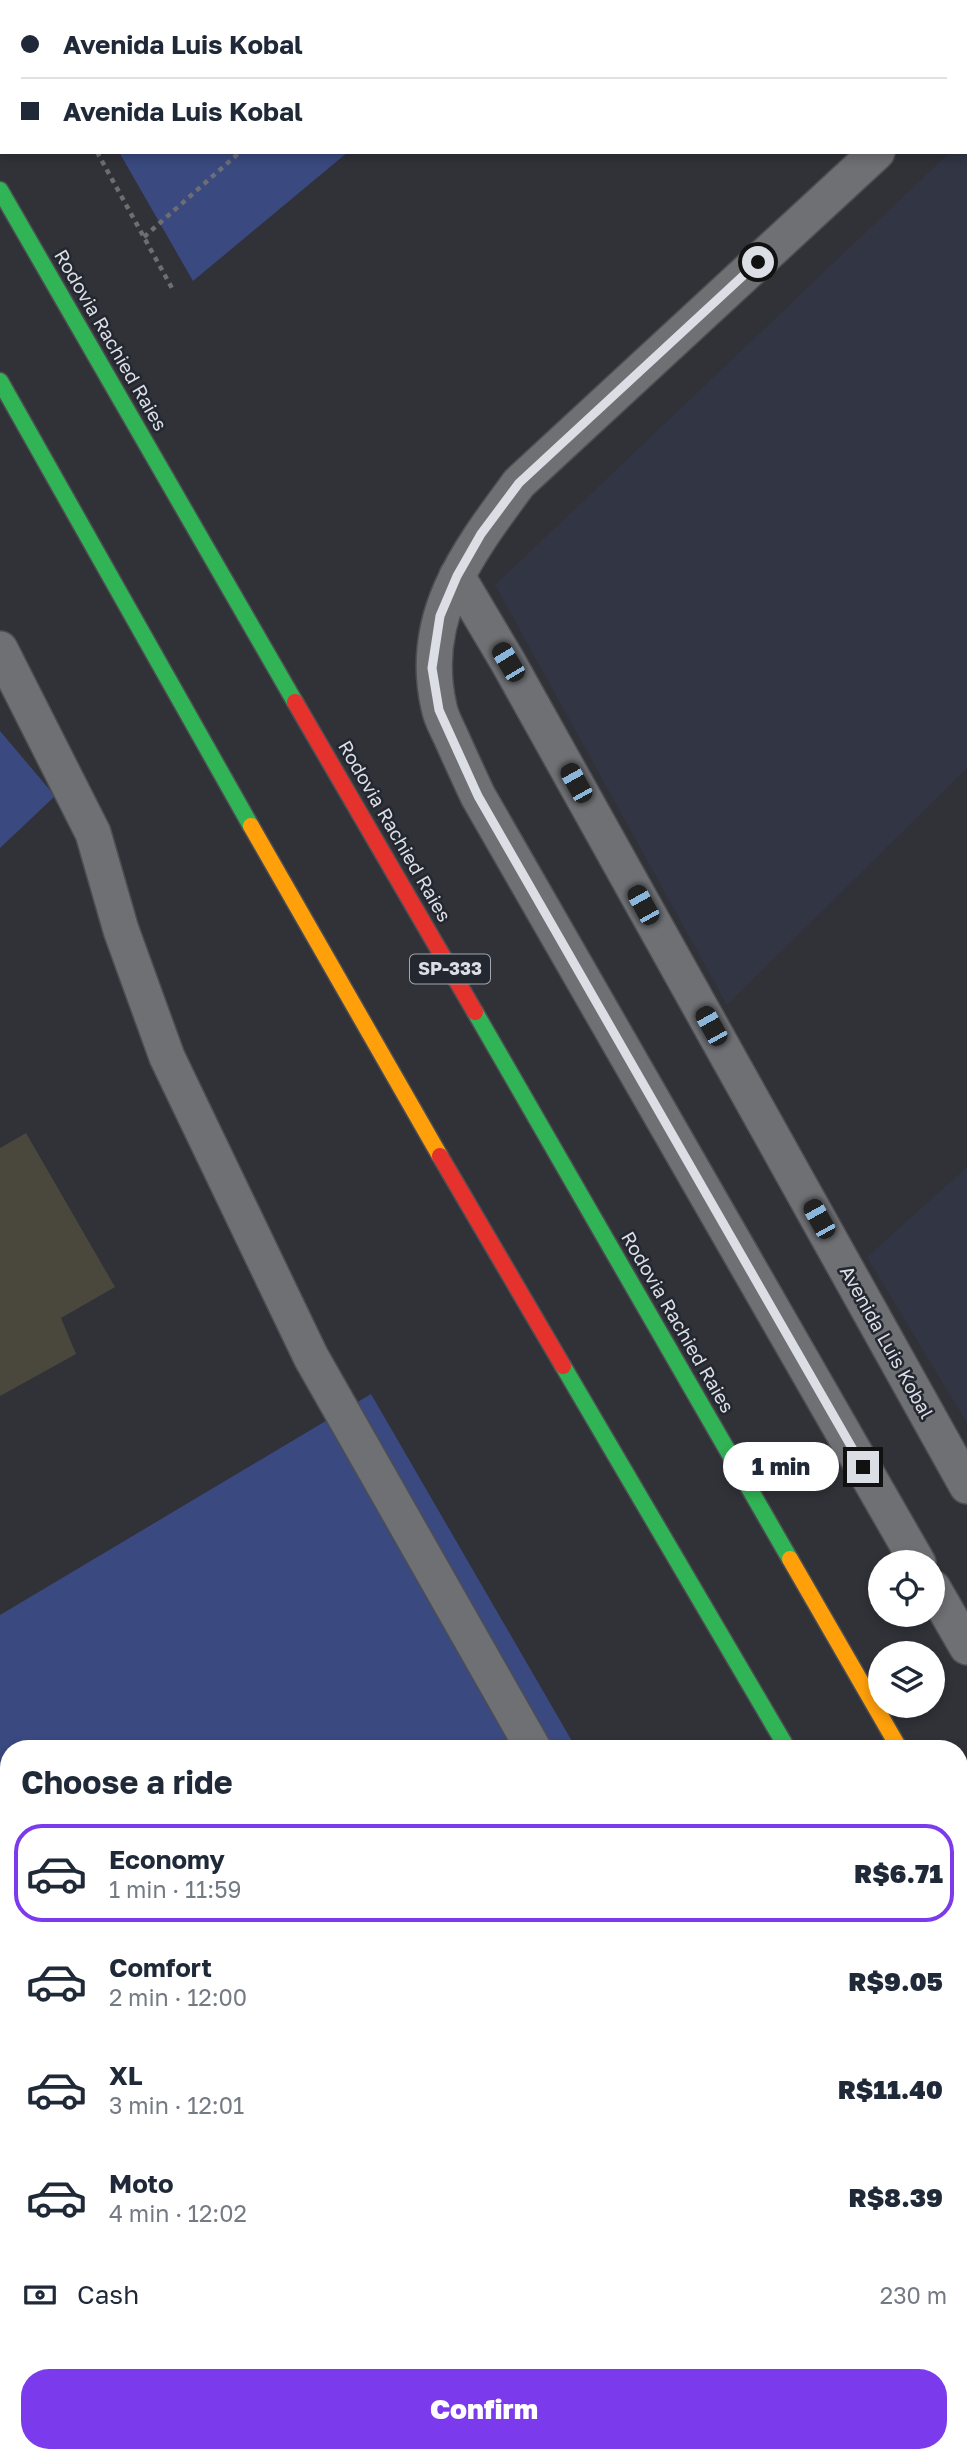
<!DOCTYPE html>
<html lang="en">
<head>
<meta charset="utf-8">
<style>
  :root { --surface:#fff; --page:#f6f6f7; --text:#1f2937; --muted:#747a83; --line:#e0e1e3; --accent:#7c3aed }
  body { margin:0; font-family:"Golos Text",sans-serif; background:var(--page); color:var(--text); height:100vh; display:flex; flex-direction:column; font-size:26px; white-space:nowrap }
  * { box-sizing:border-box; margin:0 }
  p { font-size:23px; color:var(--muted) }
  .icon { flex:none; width:38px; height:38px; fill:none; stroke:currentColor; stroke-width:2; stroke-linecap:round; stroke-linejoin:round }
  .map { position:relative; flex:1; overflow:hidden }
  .side { position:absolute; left:0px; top:1740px; width:968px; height:723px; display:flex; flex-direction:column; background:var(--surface); border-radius:28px 28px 0 0; box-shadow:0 4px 10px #0003 }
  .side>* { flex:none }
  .guide { position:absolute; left:0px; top:0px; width:968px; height:154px; box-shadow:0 4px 10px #0003; display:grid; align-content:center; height:154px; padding:0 21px; background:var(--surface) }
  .controls { position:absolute; left:868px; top:1550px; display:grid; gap:14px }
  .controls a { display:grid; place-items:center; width:77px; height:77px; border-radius:50%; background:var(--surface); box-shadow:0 4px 10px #0003; font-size:35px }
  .end { position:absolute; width:32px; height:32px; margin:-16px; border:9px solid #dcdee5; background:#111; box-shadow:0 0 0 4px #111 }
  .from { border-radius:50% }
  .bubble { position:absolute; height:49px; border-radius:24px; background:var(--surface); box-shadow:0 4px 10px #0003; font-size:23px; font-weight:800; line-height:49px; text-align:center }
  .car { position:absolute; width:21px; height:42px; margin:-21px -10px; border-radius:9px; box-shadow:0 0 5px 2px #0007; background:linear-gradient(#222 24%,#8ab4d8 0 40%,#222 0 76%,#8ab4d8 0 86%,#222 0) }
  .guide b { display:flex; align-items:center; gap:24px; height:66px; font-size:26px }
  .guide b+b { border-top:2px solid var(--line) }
  .guide i { width:18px; height:18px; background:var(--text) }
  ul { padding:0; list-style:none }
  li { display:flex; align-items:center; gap:21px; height:98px; margin:0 14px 10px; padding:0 7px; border:4px solid transparent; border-radius:28px }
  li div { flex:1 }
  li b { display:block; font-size:26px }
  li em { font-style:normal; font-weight:800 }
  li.current { border-color:var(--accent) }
  li>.icon { width:63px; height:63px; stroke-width:1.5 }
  h2 { padding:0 21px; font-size:32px; line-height:84px }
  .pay { display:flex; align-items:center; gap:18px; height:77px; padding:0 21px; font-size:26px }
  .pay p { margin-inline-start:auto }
  .action { display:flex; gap:14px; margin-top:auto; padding:14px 21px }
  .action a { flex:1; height:80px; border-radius:28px; background:var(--accent); color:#fff; font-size:28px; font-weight:800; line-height:80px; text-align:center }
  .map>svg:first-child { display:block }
  .built { fill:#313544 }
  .green { fill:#3a497f }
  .building { fill:#4a473d }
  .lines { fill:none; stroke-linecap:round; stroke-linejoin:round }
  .street-casing { stroke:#4c4e53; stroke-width:38 }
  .fast-casing { stroke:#4c4e53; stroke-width:19 }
  .slow-casing { stroke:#4c4e53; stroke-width:19 }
  .jam-casing { stroke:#4c4e53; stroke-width:19 }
  .path { stroke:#6d6e73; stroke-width:4.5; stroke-dasharray:5 5; stroke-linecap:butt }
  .street { stroke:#6f7074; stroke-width:35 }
  .fast { stroke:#30b455; stroke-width:16 }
  .slow { stroke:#ff9f0a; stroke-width:16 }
  .jam { stroke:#e5322d; stroke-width:16 }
  .route { stroke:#dcdee5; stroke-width:9 }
  .labels { text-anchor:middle; stroke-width:5; stroke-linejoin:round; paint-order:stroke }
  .shield { fill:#232730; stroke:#a4a7af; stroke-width:2 }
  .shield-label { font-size:18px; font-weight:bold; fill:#dcdee5 }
  .street-label { font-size:19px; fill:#dcdee5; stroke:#232730 }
</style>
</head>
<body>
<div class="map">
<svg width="967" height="2462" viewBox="0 0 967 2462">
  <rect width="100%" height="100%" fill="#303238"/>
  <g class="built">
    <polygon points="967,137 967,768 727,1005 495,585 950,152 966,152"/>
    <polygon points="967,1167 967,1423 867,1257"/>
  </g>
  <g class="green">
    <polygon points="31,0 531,0 529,2 32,2"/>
    <polygon points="119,152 348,152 193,281"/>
    <polygon points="0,731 55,796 0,848"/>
    <polygon points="371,1394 576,1748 9,1748 9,2454 959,2454 959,2409 967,2422 967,2462 0,2462 0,1615"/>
  </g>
  <polygon class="building" points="26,1133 115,1287 61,1318 76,1354 0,1396 0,1148"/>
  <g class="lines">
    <defs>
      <g id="street">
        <polyline points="966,70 967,69"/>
        <path d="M 877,152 L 519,483 C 468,552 418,617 439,707 C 441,718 447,728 451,737 C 460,757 469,777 478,796 L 918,1563"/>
        <polyline points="457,576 508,662 967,1486"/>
        <polyline points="0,649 93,833 121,930 167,1057 311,1357 533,1748"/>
        <polyline points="933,1588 967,1647"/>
        <polyline points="931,2454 936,2462"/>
      </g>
      <g id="fast">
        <polyline points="0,190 295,702"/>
        <polyline points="0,381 251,826"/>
        <polyline points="475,1012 790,1559"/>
        <polyline points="563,1366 787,1748"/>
      </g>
      <g id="slow">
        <polyline points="251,826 440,1156"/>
        <polyline points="790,1559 899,1748"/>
        <polyline points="959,2042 967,2056"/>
      </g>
      <g id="jam">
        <polyline points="295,702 475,1012"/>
        <polyline points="440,1156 563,1366"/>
        <polyline points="959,1854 967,1868"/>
      </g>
    </defs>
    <use href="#street" class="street-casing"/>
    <use href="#fast" class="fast-casing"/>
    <use href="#slow" class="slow-casing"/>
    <use href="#jam" class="jam-casing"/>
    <g class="path">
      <polyline points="8,0 9,2"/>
      <polyline points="410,2 412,0"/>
      <polyline points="97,152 173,290"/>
      <polyline points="144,237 240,152"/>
    </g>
    <use href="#street" class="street"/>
    <use href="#fast" class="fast"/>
    <use href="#slow" class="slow"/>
    <use href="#jam" class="jam"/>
  </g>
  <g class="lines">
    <polyline class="route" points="758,262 519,483 481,534 457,576 440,616 432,668 439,710 478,796 863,1467"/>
  </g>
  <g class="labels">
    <rect class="shield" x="410" y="954.5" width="80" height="29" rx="5"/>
    <g class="shield-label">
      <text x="450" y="975">SP-333</text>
    </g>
    <g class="street-label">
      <text transform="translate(111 340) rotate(60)" y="7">Rodovia Rachied Raies</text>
      <text transform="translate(395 831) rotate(60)" y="7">Rodovia Rachied Raies</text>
      <text transform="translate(678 1322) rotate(60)" y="7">Rodovia Rachied Raies</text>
      <text transform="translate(887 1342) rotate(61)" y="7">Avenida Luis Kobal</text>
    </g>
  </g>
</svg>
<div class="controls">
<a><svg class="icon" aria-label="locate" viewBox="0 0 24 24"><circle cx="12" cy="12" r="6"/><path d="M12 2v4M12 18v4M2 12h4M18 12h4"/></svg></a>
<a><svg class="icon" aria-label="layers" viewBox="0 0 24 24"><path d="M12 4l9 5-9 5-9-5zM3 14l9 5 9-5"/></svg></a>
</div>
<i class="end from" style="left:758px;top:262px"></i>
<i class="end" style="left:863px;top:1467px"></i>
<div class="bubble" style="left:723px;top:1442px;width:116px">1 min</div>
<i class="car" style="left:508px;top:662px;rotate:329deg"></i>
<i class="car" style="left:576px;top:783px;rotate:331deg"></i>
<i class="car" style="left:643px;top:905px;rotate:331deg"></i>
<i class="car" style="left:711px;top:1026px;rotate:331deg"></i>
<i class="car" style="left:819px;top:1219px;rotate:331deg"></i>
<div class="guide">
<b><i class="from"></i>Avenida Luis Kobal</b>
<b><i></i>Avenida Luis Kobal</b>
</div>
<section class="side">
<h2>Choose a ride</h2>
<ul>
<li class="current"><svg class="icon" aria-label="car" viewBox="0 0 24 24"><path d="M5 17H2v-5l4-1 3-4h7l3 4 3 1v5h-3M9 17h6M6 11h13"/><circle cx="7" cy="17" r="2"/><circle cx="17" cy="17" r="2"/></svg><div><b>Economy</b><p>1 min · 11:59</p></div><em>R$6.71</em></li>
<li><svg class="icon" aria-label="car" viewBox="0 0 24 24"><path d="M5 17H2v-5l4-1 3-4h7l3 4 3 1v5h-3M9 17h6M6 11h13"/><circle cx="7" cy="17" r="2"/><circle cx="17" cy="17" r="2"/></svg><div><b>Comfort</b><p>2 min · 12:00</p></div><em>R$9.05</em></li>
<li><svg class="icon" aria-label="car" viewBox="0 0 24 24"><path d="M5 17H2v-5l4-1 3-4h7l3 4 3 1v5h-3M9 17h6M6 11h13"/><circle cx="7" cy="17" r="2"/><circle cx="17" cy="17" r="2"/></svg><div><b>XL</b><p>3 min · 12:01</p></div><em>R$11.40</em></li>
<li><svg class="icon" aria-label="car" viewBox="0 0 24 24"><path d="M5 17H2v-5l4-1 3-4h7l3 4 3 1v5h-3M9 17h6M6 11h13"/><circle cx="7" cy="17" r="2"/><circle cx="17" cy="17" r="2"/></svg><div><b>Moto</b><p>4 min · 12:02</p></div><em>R$8.39</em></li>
</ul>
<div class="pay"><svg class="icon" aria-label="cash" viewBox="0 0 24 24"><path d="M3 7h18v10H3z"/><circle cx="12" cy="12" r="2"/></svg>Cash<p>230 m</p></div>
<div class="action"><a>Confirm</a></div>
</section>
</div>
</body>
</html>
